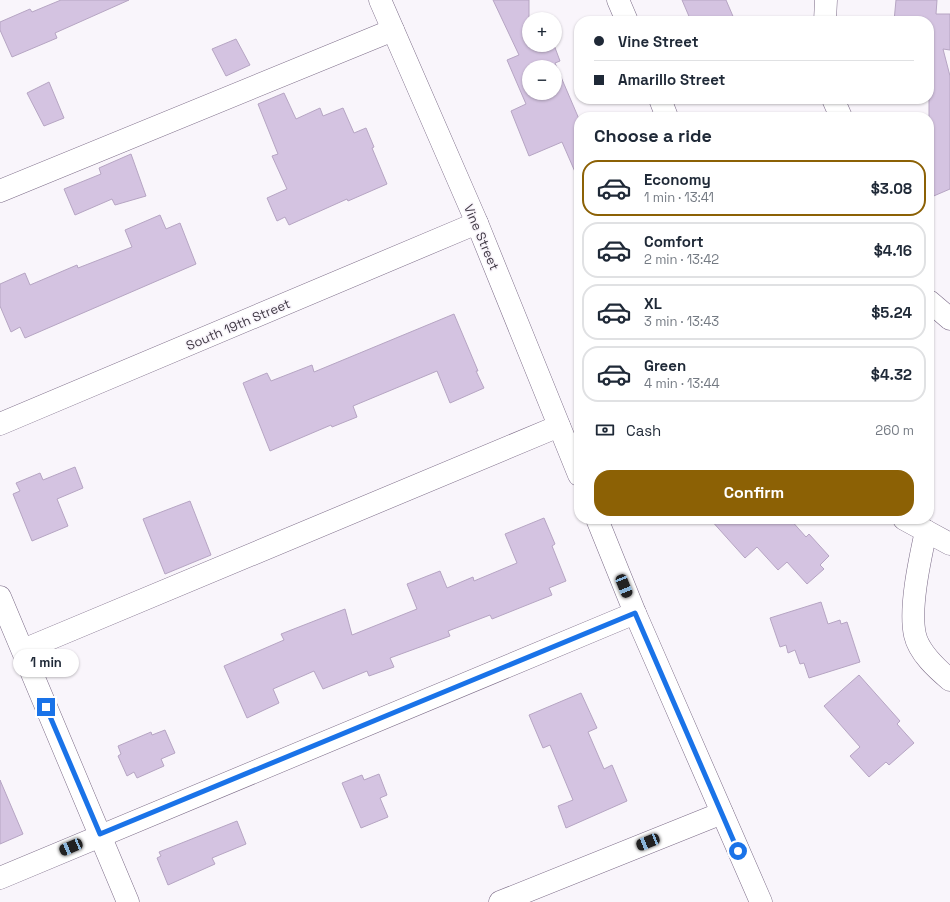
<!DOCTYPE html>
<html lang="en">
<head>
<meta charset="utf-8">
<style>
  :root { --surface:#fff; --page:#f6f6f7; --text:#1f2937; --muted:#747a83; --line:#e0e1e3; --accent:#8c6105 }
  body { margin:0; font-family:"Space Grotesk",sans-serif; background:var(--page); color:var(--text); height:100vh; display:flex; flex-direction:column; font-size:15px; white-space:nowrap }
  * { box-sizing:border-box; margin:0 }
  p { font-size:13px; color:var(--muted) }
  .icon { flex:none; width:22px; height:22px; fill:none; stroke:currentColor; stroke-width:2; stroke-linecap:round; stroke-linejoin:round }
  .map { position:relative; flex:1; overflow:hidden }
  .panel { position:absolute; left:574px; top:112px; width:360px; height:412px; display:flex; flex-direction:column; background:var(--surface); border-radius:16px; box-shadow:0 1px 3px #0004 }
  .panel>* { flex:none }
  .top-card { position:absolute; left:574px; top:16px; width:360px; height:88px; border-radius:16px; box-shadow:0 1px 3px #0004; display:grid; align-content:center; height:88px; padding:0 20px; background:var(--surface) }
  .buttons { position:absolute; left:522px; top:12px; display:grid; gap:8px }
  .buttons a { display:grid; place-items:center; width:40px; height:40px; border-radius:50%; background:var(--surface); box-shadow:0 1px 3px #0004; font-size:20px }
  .end { position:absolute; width:18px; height:18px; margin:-9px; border:5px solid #1a73e8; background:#fff; box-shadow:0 0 0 2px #fff }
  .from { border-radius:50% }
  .bubble { position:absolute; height:28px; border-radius:14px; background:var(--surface); box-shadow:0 1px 3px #0004; font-size:13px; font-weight:700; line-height:28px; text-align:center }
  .car { position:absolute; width:12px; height:24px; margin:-12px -6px; border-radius:5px; box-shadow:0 0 3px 1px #0007; background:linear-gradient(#222 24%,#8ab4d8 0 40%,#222 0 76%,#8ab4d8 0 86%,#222 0) }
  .top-card b { display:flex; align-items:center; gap:14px; height:38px; font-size:15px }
  .top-card b+b { border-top:1px solid var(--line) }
  .top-card i { width:10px; height:10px; background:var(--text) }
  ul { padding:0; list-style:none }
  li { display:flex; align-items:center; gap:12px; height:56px; margin:0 8px 6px; padding:0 12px; border:2px solid var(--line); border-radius:16px }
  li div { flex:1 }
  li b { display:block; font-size:15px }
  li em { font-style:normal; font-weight:700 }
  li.selected { border-color:var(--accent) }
  li>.icon { width:36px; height:36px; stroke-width:1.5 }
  h2 { padding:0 20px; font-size:18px; line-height:48px }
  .pay { display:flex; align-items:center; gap:10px; height:44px; padding:0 20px; font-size:15px }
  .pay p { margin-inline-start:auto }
  .primary-button { display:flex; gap:8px; margin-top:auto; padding:8px 20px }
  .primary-button a { flex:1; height:46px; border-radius:16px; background:var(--accent); color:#fff; font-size:16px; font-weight:700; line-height:46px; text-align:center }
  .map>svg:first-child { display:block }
  .building { fill:#d4c3e1; stroke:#b6a5c3; fill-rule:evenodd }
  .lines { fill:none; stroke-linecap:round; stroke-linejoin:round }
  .minor-casing { stroke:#7b6b87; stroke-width:23 }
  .minor { stroke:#fff; stroke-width:22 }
  .route { stroke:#1a73e8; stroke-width:5 }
  .labels { text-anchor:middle; stroke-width:3; stroke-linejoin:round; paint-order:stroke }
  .street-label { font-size:13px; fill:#403945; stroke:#f9f5fb }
</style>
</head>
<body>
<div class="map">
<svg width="950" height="902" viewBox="0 0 950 902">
  <rect width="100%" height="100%" fill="#f9f5fb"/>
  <g class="building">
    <polygon points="61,0 129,0 55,33 57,38 12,57 0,30 0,22 30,9 32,12"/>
    <path d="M 493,0 L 529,0 L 529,45 L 554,45 L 560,61 L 555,63 L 579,119 L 579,181 L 562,142 L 529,156 L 511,111 L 526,104 L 507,60 L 519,55 ZM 529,67 L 555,67 L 555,93 L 529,93 Z"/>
    <polygon points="682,0 726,0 735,21 691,21"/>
    <polygon points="896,0 937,0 936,14 950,14 950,50 943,49 950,76 950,189 929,198 929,21 894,21"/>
    <polygon points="236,39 250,65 226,76 212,49"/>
    <polygon points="49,82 64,118 44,126 27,93"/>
    <polygon points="284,93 296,119 320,108 323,116 343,108 354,133 366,128 374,147 372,148 387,184 348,201 347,199 289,225 285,217 277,221 267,198 287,189 272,156 278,154 258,104"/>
    <polygon points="131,154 146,196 115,205 112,199 75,215 64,189 101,174 99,168"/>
    <polygon points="160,215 166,229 180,223 196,264 25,338 20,327 11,332 0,306 0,284 25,273 30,285 77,265 78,268 132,247 125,230"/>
    <polygon points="454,314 478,371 476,371 484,388 450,403 437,371 353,406 357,417 332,427 331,425 270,451 243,383 267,373 271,381 312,365 314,372"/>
    <polygon points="75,467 83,488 57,499 68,526 32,541 13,494 20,491 16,483 40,473 43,480"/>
    <polygon points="190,501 211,555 165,574 143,519"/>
    <polygon points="544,518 555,544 552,546 566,581 549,588 552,595 492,619 490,615 448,631 450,636 390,658 394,667 369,676 367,671 323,689 314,671 273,689 279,703 247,718 224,666 284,640 281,634 345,609 352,635 417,609 407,584 440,571 447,588 473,577 474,581 517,563 505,534"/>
    <polygon points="710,519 790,519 806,537 809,534 829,556 820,565 824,569 807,584 787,562 778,570 757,547 745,558"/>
    <polygon points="821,602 828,624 840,620 841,624 847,622 860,662 809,678 804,663 800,664 795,650 788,653 786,645 780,647 770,618"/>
    <polygon points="859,675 900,721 897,724 914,743 889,765 886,762 869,777 850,756 860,747 824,706"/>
    <polygon points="581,693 597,728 588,732 604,769 612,765 627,801 566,828 558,806 573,800 550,745 543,748 529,715"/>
    <polygon points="165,730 175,753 161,759 164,766 137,778 134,772 127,776 118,756 121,754 118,746 151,732 152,735"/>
    <polygon points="379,774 387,795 380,798 388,817 361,828 342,783 362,775 364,780"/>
    <polygon points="0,780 23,834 0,844"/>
    <polygon points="237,821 246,844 212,858 215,864 168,885 157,858 161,856 159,852"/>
  </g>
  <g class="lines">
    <defs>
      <g id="minor">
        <polyline points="380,0 477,223 579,475"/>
        <polyline points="618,0 627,21"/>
        <polyline points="825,21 826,0"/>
        <polyline points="660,99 667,117"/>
        <polyline points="833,99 841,117"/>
        <polyline points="0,191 393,30"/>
        <polyline points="929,301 950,319"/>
        <polyline points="0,424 477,223"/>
        <polyline points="597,519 635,613 761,902"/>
        <path d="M 904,519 L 926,531 C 920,559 909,608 915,635 C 919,653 937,669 950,680"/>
        <polyline points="926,531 950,544"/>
        <polyline points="0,597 128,902"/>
        <polyline points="23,650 559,426"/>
        <polyline points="0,878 635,613"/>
        <polyline points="500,902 722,813"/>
      </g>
    </defs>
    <use href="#minor" class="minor-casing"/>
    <use href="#minor" class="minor"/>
  </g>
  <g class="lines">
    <polyline class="route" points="46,707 100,834 635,613 738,851"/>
  </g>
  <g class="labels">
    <g class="street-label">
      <text transform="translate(482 237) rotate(67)" y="5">Vine Street</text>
      <text transform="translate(238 324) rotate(-23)" y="5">South 19th Street</text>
    </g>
  </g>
</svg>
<div class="buttons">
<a>+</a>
<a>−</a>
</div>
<i class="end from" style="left:738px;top:851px"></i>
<i class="end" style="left:46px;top:707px"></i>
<div class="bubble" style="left:13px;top:649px;width:66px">1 min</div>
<i class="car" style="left:624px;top:586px;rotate:158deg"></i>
<i class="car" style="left:648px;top:842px;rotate:248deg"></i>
<i class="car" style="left:71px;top:847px;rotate:247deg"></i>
<div class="top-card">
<b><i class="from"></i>Vine Street</b>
<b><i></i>Amarillo Street</b>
</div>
<section class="panel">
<h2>Choose a ride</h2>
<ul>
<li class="selected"><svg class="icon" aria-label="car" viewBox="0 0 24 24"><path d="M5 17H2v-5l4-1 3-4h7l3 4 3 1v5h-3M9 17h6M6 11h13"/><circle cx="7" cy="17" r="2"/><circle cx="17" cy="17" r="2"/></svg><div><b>Economy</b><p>1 min · 13:41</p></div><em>$3.08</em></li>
<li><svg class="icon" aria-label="car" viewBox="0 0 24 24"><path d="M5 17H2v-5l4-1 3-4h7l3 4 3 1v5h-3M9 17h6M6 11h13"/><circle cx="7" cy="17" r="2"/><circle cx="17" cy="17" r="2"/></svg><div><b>Comfort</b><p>2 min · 13:42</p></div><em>$4.16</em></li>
<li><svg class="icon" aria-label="car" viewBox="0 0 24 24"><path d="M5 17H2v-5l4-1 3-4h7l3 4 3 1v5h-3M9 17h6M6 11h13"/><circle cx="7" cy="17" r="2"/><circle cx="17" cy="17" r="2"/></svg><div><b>XL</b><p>3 min · 13:43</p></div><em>$5.24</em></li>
<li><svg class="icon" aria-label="car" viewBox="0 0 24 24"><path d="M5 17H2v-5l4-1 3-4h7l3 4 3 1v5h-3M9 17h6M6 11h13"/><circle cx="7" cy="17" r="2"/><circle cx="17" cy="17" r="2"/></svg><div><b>Green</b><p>4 min · 13:44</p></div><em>$4.32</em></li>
</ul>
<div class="pay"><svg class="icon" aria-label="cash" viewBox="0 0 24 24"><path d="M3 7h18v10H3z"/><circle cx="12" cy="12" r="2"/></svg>Cash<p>260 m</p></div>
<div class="primary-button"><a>Confirm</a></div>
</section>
</div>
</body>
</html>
